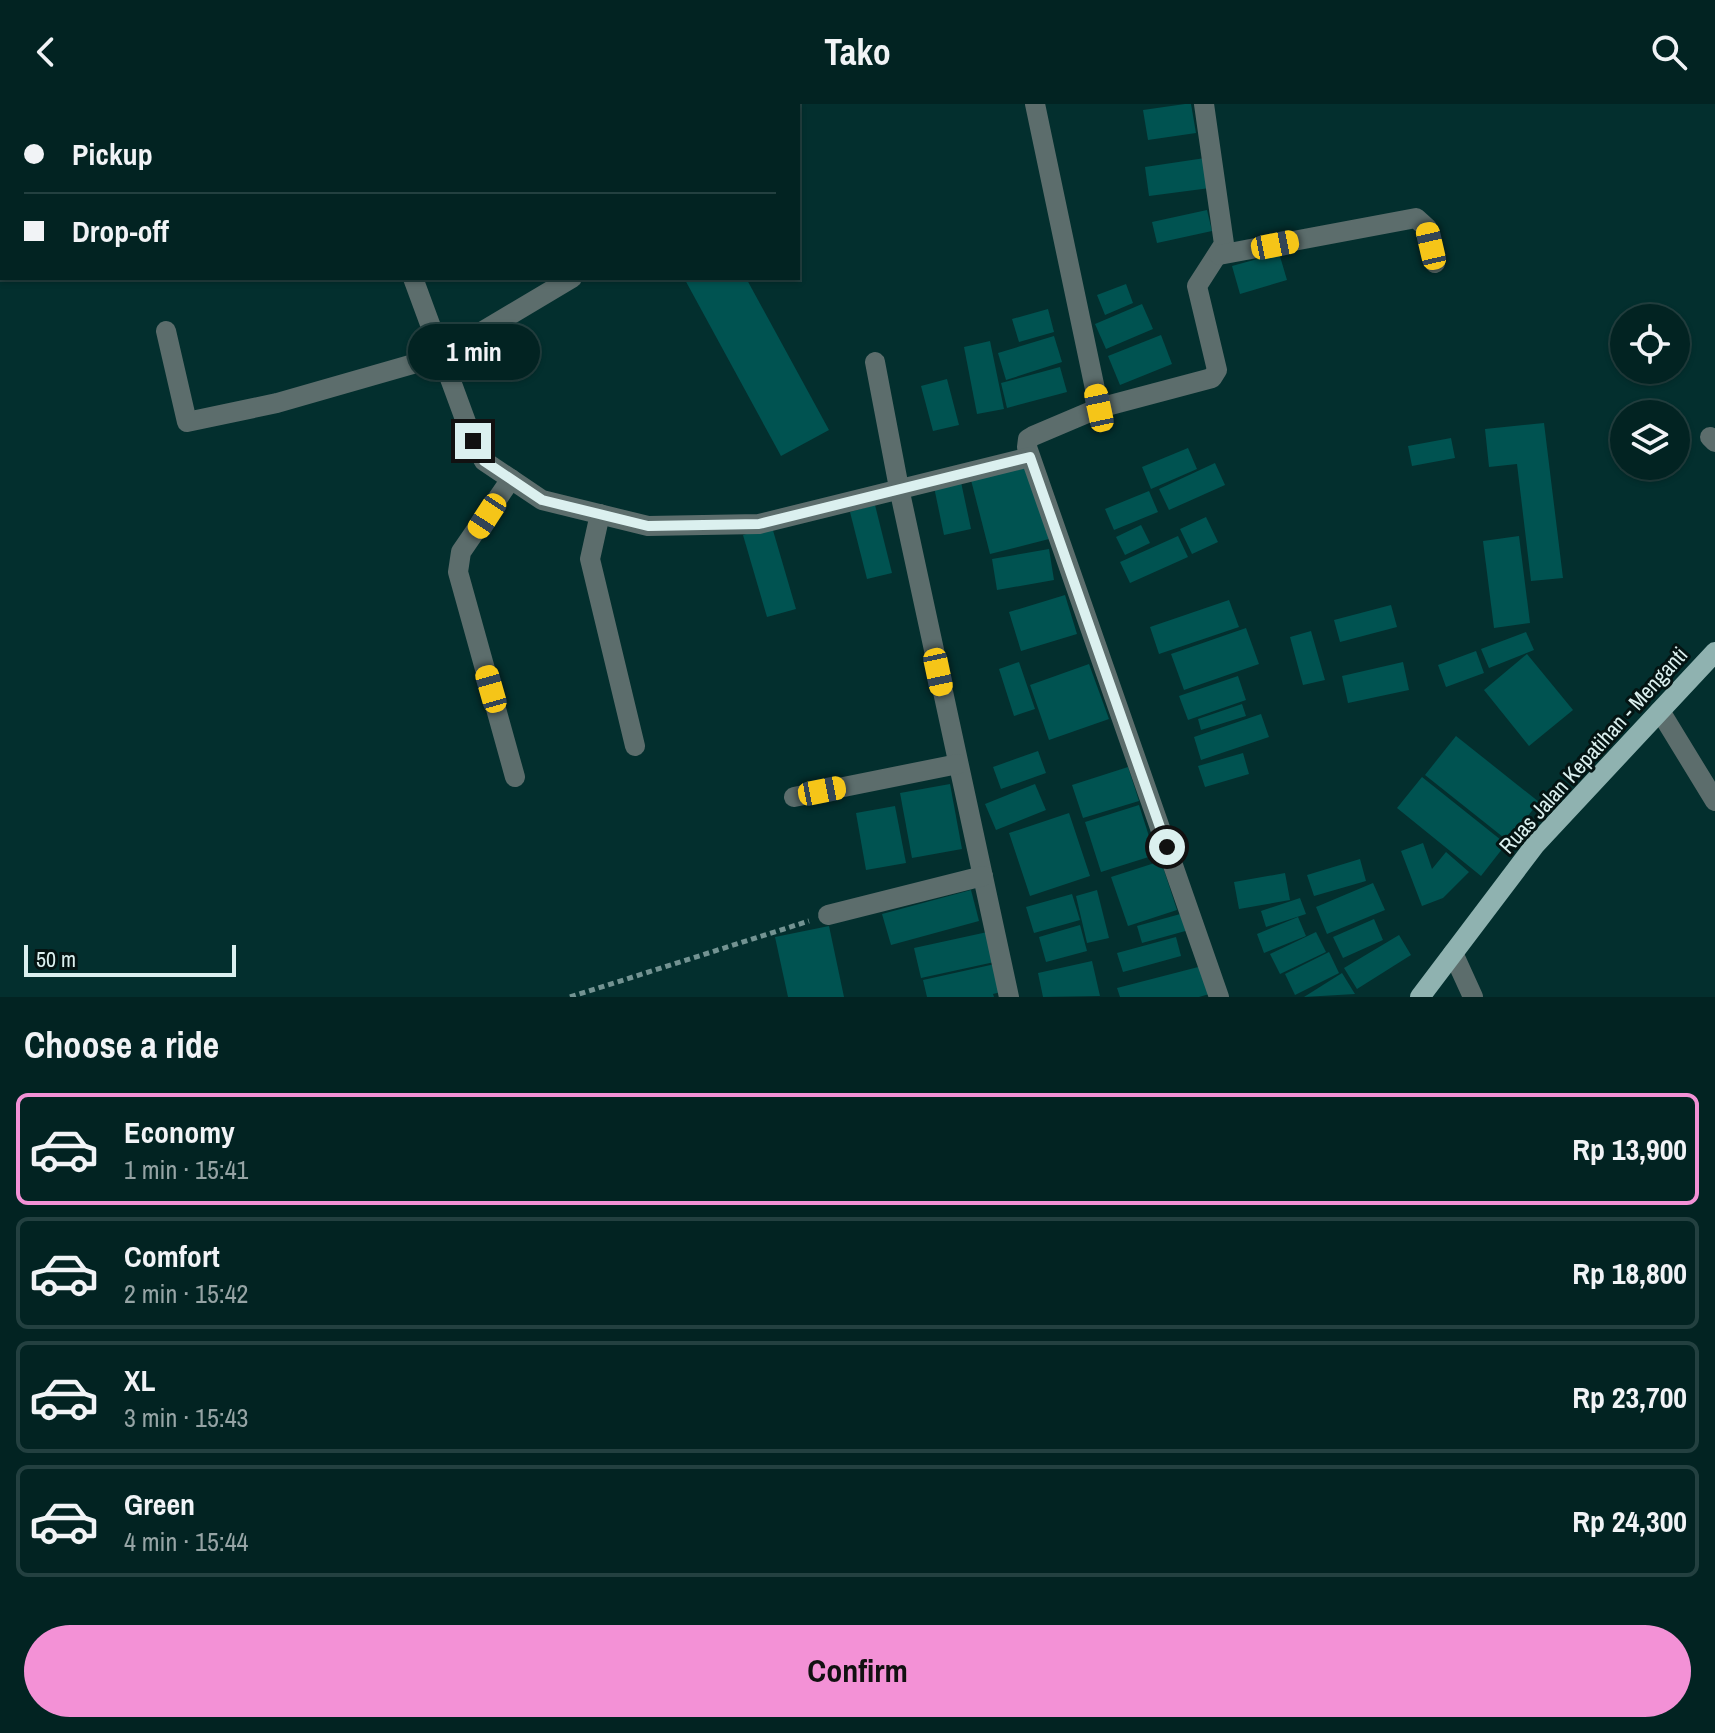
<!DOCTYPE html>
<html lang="en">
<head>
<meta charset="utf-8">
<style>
  :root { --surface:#022322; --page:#102f2f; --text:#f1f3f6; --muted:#96a4a5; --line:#234040; --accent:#f391d6 }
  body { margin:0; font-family:"Archivo Narrow",sans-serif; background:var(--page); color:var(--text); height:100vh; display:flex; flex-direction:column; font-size:30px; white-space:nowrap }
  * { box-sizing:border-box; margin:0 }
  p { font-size:26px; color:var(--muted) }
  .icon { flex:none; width:44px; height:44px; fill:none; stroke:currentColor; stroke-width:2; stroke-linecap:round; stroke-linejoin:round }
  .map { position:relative; height:893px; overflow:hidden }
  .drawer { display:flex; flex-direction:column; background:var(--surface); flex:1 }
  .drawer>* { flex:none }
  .guide { position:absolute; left:0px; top:0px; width:800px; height:176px; box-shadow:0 2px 6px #0004,0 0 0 2px var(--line); display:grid; align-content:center; height:176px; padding:0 24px; background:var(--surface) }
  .controls { position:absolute; left:1610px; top:200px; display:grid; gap:16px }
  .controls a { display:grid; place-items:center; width:80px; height:80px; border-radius:50%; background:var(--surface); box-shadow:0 2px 6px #0004,0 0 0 2px var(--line); font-size:40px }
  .scale { position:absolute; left:24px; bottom:20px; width:212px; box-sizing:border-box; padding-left:8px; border:4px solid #dbf0ef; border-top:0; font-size:22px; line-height:28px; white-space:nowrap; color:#dbf0ef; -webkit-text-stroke:6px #041413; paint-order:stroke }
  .end { position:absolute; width:36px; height:36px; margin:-18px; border:10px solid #dbf0ef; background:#111; box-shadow:0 0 0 4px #111 }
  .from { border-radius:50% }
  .bubble { position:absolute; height:56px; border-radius:28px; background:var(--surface); box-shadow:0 2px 6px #0004,0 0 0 2px var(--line); font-size:26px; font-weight:800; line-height:56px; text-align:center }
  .car { position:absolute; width:24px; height:48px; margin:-24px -12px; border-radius:10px; box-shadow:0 0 6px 2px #0007; background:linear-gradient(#f5c518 24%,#345 0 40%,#f5c518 0 76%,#345 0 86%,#f5c518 0) }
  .guide b { display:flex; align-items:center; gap:28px; height:76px; font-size:30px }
  .guide b+b { border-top:2px solid var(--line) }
  .guide i { width:20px; height:20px; background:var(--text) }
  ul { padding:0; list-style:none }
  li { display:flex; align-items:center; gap:24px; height:112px; margin:0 16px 12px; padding:0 8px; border:4px solid var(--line); border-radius:12px }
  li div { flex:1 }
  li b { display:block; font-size:30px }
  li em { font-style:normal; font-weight:800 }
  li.current { border-color:var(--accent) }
  li>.icon { width:72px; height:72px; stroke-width:1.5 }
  h2 { padding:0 24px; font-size:36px; line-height:96px }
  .cta { display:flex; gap:16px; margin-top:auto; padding:16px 24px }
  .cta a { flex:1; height:92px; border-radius:48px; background:var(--accent); color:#111; font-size:32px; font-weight:800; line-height:92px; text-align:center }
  header { display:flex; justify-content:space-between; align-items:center; height:104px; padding:0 24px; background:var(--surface); font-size:36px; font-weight:800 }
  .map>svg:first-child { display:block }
  .building { fill:#005351 }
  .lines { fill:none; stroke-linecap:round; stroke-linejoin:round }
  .path { stroke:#739392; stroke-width:5; stroke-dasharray:6 4; stroke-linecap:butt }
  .minor { stroke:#5c6d6c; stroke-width:20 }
  .major { stroke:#8fb2b0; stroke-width:20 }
  .route { stroke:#dbf0ef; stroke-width:10 }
  .labels { text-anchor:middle; stroke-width:6; stroke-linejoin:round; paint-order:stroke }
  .street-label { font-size:22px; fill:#dbf0ef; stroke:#041413 }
</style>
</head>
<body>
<header><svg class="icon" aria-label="back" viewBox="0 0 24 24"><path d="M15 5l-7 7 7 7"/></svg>Tako<svg class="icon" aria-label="search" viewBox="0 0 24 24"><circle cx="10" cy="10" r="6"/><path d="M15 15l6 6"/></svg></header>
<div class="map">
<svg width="1715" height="893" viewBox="0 0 1715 893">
  <rect width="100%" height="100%" fill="#032f2e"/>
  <g class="building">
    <polygon points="1185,0 1191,0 1196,29 1148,36 1143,6"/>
    <polygon points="1205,54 1210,84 1149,92 1145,63"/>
    <polygon points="1207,106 1212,127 1157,139 1152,118"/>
    <polygon points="1279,149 1287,176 1240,190 1232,162"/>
    <polygon points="684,174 746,174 829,326 781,352"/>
    <polygon points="1126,180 1133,199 1105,211 1097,191"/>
    <polygon points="1142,200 1153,225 1106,245 1095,220"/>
    <polygon points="1048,205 1054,228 1019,238 1012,215"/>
    <polygon points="1161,231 1172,260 1120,281 1108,252"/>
    <polygon points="1054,232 1062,258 1006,276 998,249"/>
    <polygon points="990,237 1004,305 977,310 964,243"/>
    <polygon points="1060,263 1067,288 1007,304 1001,279"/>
    <polygon points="947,275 959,321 933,327 921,282"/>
    <polygon points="1544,319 1563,474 1531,477 1517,360 1489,363 1485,325"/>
    <polygon points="1451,334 1455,354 1412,362 1408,342"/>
    <polygon points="1188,344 1197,365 1151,385 1142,363"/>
    <polygon points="1215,359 1225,381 1169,406 1159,385"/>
    <polygon points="1031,362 1049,435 990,450 971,376"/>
    <polygon points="961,378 971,425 944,431 934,383"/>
    <polygon points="1149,387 1158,408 1114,426 1105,405"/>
    <polygon points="875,401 892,469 867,475 850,408"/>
    <polygon points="1206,413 1218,438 1192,450 1180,425"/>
    <polygon points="1141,421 1150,439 1125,451 1116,433"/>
    <polygon points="772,423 796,505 767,513 743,431"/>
    <polygon points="1178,432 1188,453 1130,479 1120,458"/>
    <polygon points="1519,432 1530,519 1494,524 1483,437"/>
    <polygon points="1049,445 1054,476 997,486 992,455"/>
    <polygon points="1065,491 1077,530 1021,547 1009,508"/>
    <polygon points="1229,496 1239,523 1159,550 1150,523"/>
    <polygon points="1391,501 1397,523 1340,538 1334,516"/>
    <polygon points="1246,524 1259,560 1184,586 1171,550"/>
    <polygon points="1311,527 1325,576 1303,581 1290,533"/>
    <polygon points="1526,528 1534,546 1489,564 1481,545"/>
    <polygon points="1476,547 1484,569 1446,583 1438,561"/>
    <polygon points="1527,550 1573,606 1529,642 1484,586"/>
    <polygon points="1019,558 1035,605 1014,612 999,565"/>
    <polygon points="1403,558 1409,586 1348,599 1342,572"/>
    <polygon points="1089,560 1109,615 1049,636 1030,581"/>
    <polygon points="1238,572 1246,596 1188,616 1179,592"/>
    <polygon points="1242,600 1246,612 1201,626 1198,615"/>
    <polygon points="1261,610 1269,633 1201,656 1194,633"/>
    <polygon points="1456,632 1539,698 1508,737 1425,671"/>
    <polygon points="1038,647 1046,669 1001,685 993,663"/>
    <polygon points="1243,649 1249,670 1205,683 1198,662"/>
    <polygon points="1128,663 1139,697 1083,714 1072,681"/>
    <polygon points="1422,673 1506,740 1481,772 1397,704"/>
    <polygon points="950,680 962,745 912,754 900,689"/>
    <polygon points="1035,680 1046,706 996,726 985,700"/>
    <polygon points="1139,701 1155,751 1101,768 1085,718"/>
    <polygon points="895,702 906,759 866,766 856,709"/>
    <polygon points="1069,709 1090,772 1030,792 1009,729"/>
    <polygon points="1423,739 1432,765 1446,748 1469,768 1443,794 1422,802 1401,747"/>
    <polygon points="1360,755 1366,777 1314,792 1307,771"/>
    <polygon points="1161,757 1177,806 1128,822 1111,773"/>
    <polygon points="1285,769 1290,796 1239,805 1234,778"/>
    <polygon points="1373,779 1385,806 1327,830 1316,803"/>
    <polygon points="971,786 979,817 891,841 882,810"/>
    <polygon points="1097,786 1109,834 1087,839 1076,792"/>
    <polygon points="1072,790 1080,816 1034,829 1026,803"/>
    <polygon points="1300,794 1306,810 1266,823 1261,807"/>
    <polygon points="1184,809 1189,826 1142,839 1137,822"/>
    <polygon points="1298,813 1306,832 1264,849 1257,830"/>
    <polygon points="1374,815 1383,836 1343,854 1333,833"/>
    <polygon points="1080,821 1087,847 1046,858 1039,833"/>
    <polygon points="829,822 844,893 788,893 775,833"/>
    <polygon points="992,827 999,857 921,874 914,844"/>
    <polygon points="1316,828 1326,848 1280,870 1270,850"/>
    <polygon points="1399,831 1411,851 1357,885 1344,864"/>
    <polygon points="1176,833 1181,852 1123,868 1117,849"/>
    <polygon points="1329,848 1339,869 1295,891 1285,870"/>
    <polygon points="1092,857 1100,892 1043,893 1038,869"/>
    <polygon points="995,860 1001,888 993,890 994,893 927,893 923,876"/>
    <polygon points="1206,861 1213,889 1199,893 1120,893 1117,884"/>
    <polygon points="1342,869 1355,890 1304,893"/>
  </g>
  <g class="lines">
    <polyline class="path" points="570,893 809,817"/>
    <g class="minor">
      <polyline points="193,0 198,0"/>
      <polyline points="349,0 350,2"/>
      <polyline points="1035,0 1099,304"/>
      <polyline points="1204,0 1224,140 1197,182 1217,266 1212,274 1099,304 1033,332 1028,335 1027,343 1219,893"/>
      <polyline points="1219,151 1416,114 1427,124 1435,159"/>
      <polyline points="413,174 473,337 484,357 542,396 648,422 759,420 1030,353"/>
      <polyline points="166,227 187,318 277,299 441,252 572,174"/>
      <polyline points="875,258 899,384 1009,893"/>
      <polyline points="1710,333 1715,338"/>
      <polyline points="511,375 461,448 458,468 515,673"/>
      <polyline points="600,410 590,455 635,642"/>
      <polyline points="1660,607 1715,697"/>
      <polyline points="794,693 958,660"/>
      <polyline points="828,811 983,772"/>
      <polyline points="1453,849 1473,893"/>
    </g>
    <polyline class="major" points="1420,893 1535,741 1715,548"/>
  </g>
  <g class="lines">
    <polyline class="route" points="473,337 484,357 542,396 648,422 759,420 1030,353 1167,743"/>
  </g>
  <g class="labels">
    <g class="street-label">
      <text transform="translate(1593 646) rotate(-48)" y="8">Ruas Jalan Kepatihan - Menganti</text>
    </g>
  </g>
</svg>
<div class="controls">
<a><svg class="icon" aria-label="locate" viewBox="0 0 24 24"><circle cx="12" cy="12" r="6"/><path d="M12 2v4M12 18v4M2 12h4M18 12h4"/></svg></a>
<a><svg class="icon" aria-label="layers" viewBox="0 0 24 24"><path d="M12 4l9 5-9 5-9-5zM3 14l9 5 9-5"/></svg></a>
</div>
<div class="scale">50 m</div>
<i class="end from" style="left:1167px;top:743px"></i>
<i class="end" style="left:473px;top:337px"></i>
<div class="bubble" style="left:408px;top:220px;width:132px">1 min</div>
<i class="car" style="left:1275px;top:141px;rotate:79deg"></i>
<i class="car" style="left:1431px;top:142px;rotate:347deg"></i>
<i class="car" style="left:1099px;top:304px;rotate:348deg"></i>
<i class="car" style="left:487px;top:412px;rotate:213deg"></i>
<i class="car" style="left:938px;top:568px;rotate:168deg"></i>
<i class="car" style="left:491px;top:585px;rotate:344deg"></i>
<i class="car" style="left:822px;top:687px;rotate:79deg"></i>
<div class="guide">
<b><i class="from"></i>Pickup</b>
<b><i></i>Drop-off</b>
</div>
</div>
<section class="drawer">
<h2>Choose a ride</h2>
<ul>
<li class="current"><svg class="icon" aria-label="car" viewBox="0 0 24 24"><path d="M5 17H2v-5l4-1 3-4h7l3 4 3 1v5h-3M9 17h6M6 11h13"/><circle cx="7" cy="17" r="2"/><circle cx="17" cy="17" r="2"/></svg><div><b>Economy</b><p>1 min · 15:41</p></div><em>Rp 13,900</em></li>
<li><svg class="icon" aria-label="car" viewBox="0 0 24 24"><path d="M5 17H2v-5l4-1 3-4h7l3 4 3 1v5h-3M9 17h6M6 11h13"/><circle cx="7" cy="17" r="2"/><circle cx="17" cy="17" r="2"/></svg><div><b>Comfort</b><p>2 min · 15:42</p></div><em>Rp 18,800</em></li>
<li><svg class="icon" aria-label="car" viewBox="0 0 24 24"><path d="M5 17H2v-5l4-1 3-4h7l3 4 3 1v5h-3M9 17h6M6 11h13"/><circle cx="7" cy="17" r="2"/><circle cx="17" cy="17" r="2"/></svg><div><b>XL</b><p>3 min · 15:43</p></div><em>Rp 23,700</em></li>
<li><svg class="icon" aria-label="car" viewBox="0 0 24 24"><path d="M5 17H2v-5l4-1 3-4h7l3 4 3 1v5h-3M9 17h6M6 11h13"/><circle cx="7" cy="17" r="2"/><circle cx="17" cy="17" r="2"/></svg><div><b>Green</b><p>4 min · 15:44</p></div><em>Rp 24,300</em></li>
</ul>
<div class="cta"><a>Confirm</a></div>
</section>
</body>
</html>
